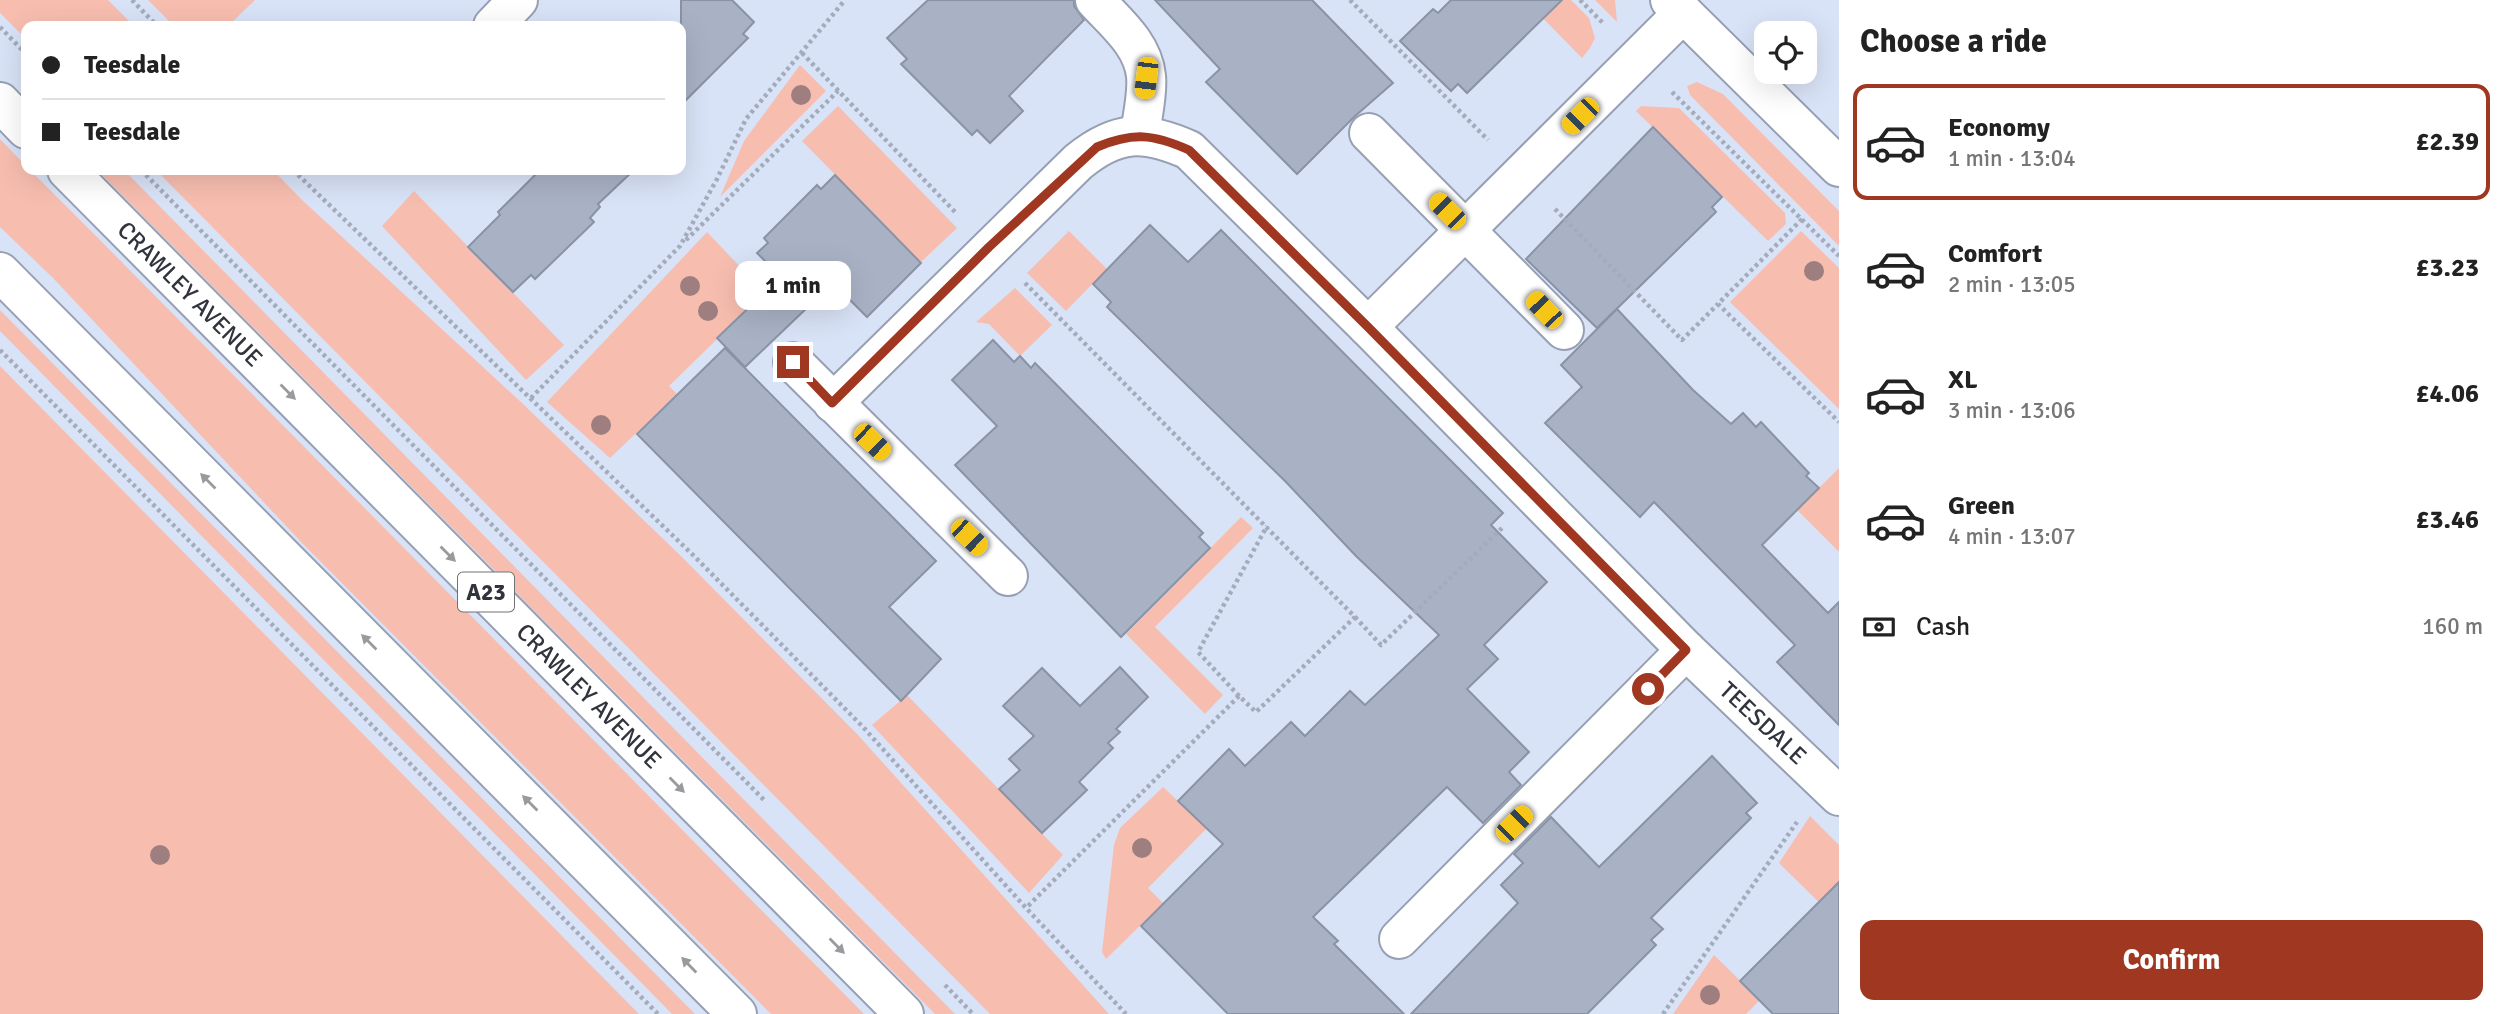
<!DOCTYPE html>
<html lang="en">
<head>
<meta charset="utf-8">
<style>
  :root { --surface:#fff; --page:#f6f6f6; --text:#222; --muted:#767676; --line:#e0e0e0; --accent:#a03720 }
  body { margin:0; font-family:Signika,sans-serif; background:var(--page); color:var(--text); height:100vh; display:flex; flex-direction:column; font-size:26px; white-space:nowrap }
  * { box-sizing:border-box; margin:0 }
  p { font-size:23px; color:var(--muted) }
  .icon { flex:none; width:38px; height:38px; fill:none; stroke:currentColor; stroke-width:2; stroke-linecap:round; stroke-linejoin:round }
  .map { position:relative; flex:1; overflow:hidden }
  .details { display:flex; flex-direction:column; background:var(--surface); width:665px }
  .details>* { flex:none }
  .top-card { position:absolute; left:21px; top:21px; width:665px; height:154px; border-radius:14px; box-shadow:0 7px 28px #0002; display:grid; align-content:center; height:154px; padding:0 21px; background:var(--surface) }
  .tools { position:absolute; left:1754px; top:21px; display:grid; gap:14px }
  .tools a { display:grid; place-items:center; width:63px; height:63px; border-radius:14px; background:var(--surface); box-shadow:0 7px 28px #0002; font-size:35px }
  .end { position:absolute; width:32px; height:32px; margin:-16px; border:9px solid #a03720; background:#fff; box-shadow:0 0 0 4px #fff }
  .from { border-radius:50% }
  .bubble { position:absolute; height:49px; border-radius:14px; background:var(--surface); box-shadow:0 7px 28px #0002; font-size:23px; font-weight:800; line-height:49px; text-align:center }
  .car { position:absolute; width:21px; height:42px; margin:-21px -10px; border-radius:9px; box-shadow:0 0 5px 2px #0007; background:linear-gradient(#f5c518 24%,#345 0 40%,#f5c518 0 76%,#345 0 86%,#f5c518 0) }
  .top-card b { display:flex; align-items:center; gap:24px; height:66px; font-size:26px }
  .top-card b+b { border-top:2px solid var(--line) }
  .top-card i { width:18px; height:18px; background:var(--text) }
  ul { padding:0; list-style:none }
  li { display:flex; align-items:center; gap:21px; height:116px; margin:0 14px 10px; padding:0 7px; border:4px solid transparent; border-radius:14px }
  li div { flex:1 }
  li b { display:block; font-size:26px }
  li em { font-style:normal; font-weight:800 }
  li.active { border-color:var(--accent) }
  li>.icon { width:63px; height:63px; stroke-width:1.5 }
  h2 { padding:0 21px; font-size:32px; line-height:84px }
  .pay { display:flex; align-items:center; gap:18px; height:77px; padding:0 21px; font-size:26px }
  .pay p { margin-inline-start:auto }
  .primary-button { display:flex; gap:14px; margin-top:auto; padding:14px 21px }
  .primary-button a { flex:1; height:80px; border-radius:14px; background:var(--accent); color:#fff; font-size:28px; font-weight:800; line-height:80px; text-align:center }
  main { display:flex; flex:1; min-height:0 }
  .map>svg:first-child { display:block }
  .green { fill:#f7beb0 }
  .building { fill:#a9b2c5; stroke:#8a93a5; stroke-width:2 }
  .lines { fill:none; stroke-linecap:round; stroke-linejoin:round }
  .minor-casing { stroke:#97a0b3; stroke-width:42 }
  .major-casing { stroke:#97a0b3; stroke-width:42 }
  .path { stroke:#a4acbc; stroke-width:4.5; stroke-dasharray:3.5 3.5; stroke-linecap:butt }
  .minor { stroke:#fff; stroke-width:38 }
  .major { stroke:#fff; stroke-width:38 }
  .tree { fill:#9f7e80 }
  .oneway { fill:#989a9e }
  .route { stroke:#a03720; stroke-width:9 }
  .labels { text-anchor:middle; stroke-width:5; stroke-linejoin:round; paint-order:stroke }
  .shield { fill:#fff; stroke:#6f7176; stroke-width:2 }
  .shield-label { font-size:23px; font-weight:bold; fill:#31343c }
  .street-label { font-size:24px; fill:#31343c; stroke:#fff }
</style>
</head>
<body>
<main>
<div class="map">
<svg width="1839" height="1014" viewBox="0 0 1839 1014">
  <rect width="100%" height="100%" fill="#d9e3f7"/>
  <g class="green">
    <polygon points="0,0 108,0 134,26 26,26 26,39 0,13"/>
    <polygon points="148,0 255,0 228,26 174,26"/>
    <polygon points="1525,0 1571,0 1589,18 1595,38 1590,48 1582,58"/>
    <polygon points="1595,0 1615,0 1617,22"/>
    <polygon points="800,65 826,91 720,197 744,141"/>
    <polygon points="1697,82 1723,94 1839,211 1839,246 1690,95 1687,86"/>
    <polygon points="838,106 957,228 921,262 802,141"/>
    <polygon points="1641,106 1679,108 1785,213 1786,224 1768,241 1636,111"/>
    <polygon points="0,139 26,166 26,170 30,170 99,239 864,1014 771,1014 303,544 53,278 0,227"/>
    <polygon points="97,170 124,170 955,1014 935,1014"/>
    <polygon points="156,170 273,170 301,199 522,403 683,558 858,735 1109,1014 990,1014"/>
    <polygon points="414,191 564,345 526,380 382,226"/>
    <polygon points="1069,231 1107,269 1066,311 1027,273"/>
    <polygon points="1801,231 1839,268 1839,409 1730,302"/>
    <polygon points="707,232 763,291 748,309 669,386 677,394 610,458 547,402"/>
    <polygon points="1015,288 1052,325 1020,356 989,324 976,322"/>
    <polygon points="0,310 695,1014 672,1014 0,331"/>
    <polygon points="0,366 639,1014 0,1014"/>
    <polygon points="1839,468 1839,552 1797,510"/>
    <polygon points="1241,517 1253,528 1155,627 1223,695 1205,714 1126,634"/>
    <polygon points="907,695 1063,855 1029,893 872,725"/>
    <polygon points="1163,787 1207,828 1148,888 1163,903 1106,959 1102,952 1114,845 1120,828"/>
    <polygon points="1810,816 1839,845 1839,922 1779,863"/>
    <polygon points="1714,955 1760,1000 1746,1014 1673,1014"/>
  </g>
  <g class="building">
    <polygon points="681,0 732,0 754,22 743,34 748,38 681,105"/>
    <polygon points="928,0 1074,0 1074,6 1084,20 1009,96 1023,111 990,143 977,130 972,135 901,64 907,59 887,38"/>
    <polygon points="1155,0 1312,0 1393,83 1354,117 1297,174 1206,82 1220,69"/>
    <polygon points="1451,0 1562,0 1467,93 1458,84 1451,91 1400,41 1433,9 1438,13"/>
    <polygon points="1653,127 1722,197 1712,207 1716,212 1597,328 1526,259"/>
    <polygon points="540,170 634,170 598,204 600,207 590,218 594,222 535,279 531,275 513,292 468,247 500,215 498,212"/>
    <polygon points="835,175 921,263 867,317 833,283 745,367 717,338 781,277 757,253 768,243 764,238 817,185 821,189"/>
    <polygon points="1150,225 1188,262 1221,230 1503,513 1491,525 1547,582 1484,645 1498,659 1467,689 1529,752 1509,772 1521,785 1483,823 1447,787 1313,917 1338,941 1334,944 1404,1014 1228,1014 1141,926 1223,844 1178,801 1229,749 1245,766 1291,722 1305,736 1350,691 1365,705 1439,635 1356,556 1285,481 1107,307 1111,302 1093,284"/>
    <polygon points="1617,309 1693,390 1731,424 1743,413 1756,427 1761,422 1809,473 1806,476 1819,488 1762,545 1828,613 1839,602 1839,725 1777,662 1795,645 1654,502 1640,517 1545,423 1582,387 1561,365"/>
    <polygon points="993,340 1014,362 1020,356 1031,368 1035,363 1203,533 1199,537 1210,548 1121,637 955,465 997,426 952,380"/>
    <polygon points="725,348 936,561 889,607 941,659 901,701 637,434"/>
    <polygon points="1120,667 1148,697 1116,729 1120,732 1108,743 1113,748 1079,782 1087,790 1042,833 999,789 1020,770 1009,759 1034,736 1003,706 1042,668 1080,706"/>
    <polygon points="1712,756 1757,803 1746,813 1751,818 1651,918 1663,929 1651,940 1656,945 1587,1014 1411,1014 1518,903 1501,885 1523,863 1514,854 1551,817 1599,867"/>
    <polygon points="1839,882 1839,1014 1773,1014 1740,981"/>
  </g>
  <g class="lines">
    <defs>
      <g id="minor">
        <path d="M 1095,0 C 1115,22 1143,44 1146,76 C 1148,94 1142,117 1140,135"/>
        <polyline points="1670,0 1839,167"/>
        <polyline points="1683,13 1368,327 1686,650 1839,796"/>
        <polyline points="493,26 518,0"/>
        <polyline points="1369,133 1564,330"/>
        <polyline points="793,362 1008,576"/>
        <path d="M 833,403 L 1078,162 C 1117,130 1144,130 1189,150 L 1368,327"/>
        <polyline points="1399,939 1686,650"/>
      </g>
      <g id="major">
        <polyline points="0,102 26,129"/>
        <polyline points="67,170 904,1014"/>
        <polyline points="0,272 737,1014"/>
      </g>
    </defs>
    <use href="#minor" class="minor-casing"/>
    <use href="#major" class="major-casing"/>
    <g class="path">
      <polyline points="132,0 157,26"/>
      <polyline points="1350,0 1488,140"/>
      <polyline points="1580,0 1604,24"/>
      <polyline points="0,27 26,54"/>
      <polyline points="802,53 957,214"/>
      <polyline points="1672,92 1839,256"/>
      <polyline points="141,170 765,801"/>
      <polyline points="293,170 693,555 863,727 1026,908 1126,1014"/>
      <polyline points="1555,209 1682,340 1718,304"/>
      <polyline points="1802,219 1718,304 1839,422"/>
      <polyline points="686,240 838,91"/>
      <polyline points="1025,283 1355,617 1256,712 1239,696 1026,908"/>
      <polyline points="0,350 658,1014"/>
      <polyline points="531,398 680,246 717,179 746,119 845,0"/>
      <polyline points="1355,617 1381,645 1502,528"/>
      <polyline points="1239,696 1198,652 1267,526"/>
      <polyline points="945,985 973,1014"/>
      <polyline points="1663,1014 1797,822"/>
    </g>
    <use href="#minor" class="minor"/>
    <use href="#major" class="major"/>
  </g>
  <g class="tree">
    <circle cx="801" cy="95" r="10"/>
    <circle cx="1814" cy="271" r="10"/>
    <circle cx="690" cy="286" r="10"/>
    <circle cx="708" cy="311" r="10"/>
    <circle cx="601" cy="425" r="10"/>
    <circle cx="1142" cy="848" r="10"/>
    <circle cx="160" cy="855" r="10"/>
    <circle cx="1710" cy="995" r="10"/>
  </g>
  <defs><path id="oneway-solid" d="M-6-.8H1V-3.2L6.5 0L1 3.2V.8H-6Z" transform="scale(1.75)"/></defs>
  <g class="oneway">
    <use href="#oneway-solid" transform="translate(288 392) rotate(45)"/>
    <use href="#oneway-solid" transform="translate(208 481) rotate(-135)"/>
    <use href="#oneway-solid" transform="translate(448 554) rotate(45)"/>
    <use href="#oneway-solid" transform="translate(369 642) rotate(-135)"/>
    <use href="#oneway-solid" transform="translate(677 785) rotate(45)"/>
    <use href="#oneway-solid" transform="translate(530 803) rotate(-135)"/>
    <use href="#oneway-solid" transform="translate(837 946) rotate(45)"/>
    <use href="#oneway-solid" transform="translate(689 965) rotate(-134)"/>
  </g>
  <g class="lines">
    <path class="route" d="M 793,362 L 832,403 L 989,247 L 1097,147 C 1133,132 1153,134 1189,150 L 1368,327 L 1686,650 L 1648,689"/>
  </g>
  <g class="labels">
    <rect class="shield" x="458" y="572.5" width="56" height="39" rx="5"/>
    <g class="shield-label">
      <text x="486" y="600">A23</text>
    </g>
    <g class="street-label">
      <text transform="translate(190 294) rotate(45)" y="8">CRAWLEY AVENUE</text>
      <text transform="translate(589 696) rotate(45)" y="8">CRAWLEY AVENUE</text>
      <text transform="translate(1763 723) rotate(43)" y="8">TEESDALE</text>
    </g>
  </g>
</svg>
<div class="tools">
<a><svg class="icon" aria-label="locate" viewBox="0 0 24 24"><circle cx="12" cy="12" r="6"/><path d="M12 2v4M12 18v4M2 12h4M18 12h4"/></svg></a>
</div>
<i class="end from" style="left:1648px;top:689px"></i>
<i class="end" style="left:793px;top:362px"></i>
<div class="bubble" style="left:735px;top:261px;width:116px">1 min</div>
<i class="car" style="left:1146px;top:78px;rotate:187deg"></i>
<i class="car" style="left:1580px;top:116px;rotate:225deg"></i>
<i class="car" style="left:1447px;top:211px;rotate:315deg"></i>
<i class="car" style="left:1544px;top:310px;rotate:316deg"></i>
<i class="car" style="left:872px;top:442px;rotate:134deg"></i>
<i class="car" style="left:969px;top:537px;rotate:134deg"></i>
<i class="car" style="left:1514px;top:824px;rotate:45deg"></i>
<div class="top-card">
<b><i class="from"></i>Teesdale</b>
<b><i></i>Teesdale</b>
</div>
</div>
<section class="details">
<h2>Choose a ride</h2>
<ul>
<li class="active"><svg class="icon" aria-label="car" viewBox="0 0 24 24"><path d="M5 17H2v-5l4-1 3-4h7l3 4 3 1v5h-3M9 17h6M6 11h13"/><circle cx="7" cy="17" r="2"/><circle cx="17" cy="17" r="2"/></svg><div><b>Economy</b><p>1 min · 13:04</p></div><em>£2.39</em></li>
<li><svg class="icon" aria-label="car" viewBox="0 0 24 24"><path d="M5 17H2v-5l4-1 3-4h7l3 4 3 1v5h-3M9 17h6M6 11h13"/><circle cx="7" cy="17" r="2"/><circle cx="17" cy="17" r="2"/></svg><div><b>Comfort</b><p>2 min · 13:05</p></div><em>£3.23</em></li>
<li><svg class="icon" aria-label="car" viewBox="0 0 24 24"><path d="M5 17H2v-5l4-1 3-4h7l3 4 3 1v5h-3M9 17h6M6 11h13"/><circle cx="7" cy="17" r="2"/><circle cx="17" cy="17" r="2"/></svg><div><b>XL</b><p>3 min · 13:06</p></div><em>£4.06</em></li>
<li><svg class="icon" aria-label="car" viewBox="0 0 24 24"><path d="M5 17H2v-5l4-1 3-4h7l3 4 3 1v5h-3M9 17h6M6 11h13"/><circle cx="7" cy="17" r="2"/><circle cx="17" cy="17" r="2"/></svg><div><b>Green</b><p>4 min · 13:07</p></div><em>£3.46</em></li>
</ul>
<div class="pay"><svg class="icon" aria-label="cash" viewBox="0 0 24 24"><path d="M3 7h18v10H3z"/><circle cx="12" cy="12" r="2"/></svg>Cash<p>160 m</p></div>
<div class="primary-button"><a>Confirm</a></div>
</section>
</main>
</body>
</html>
